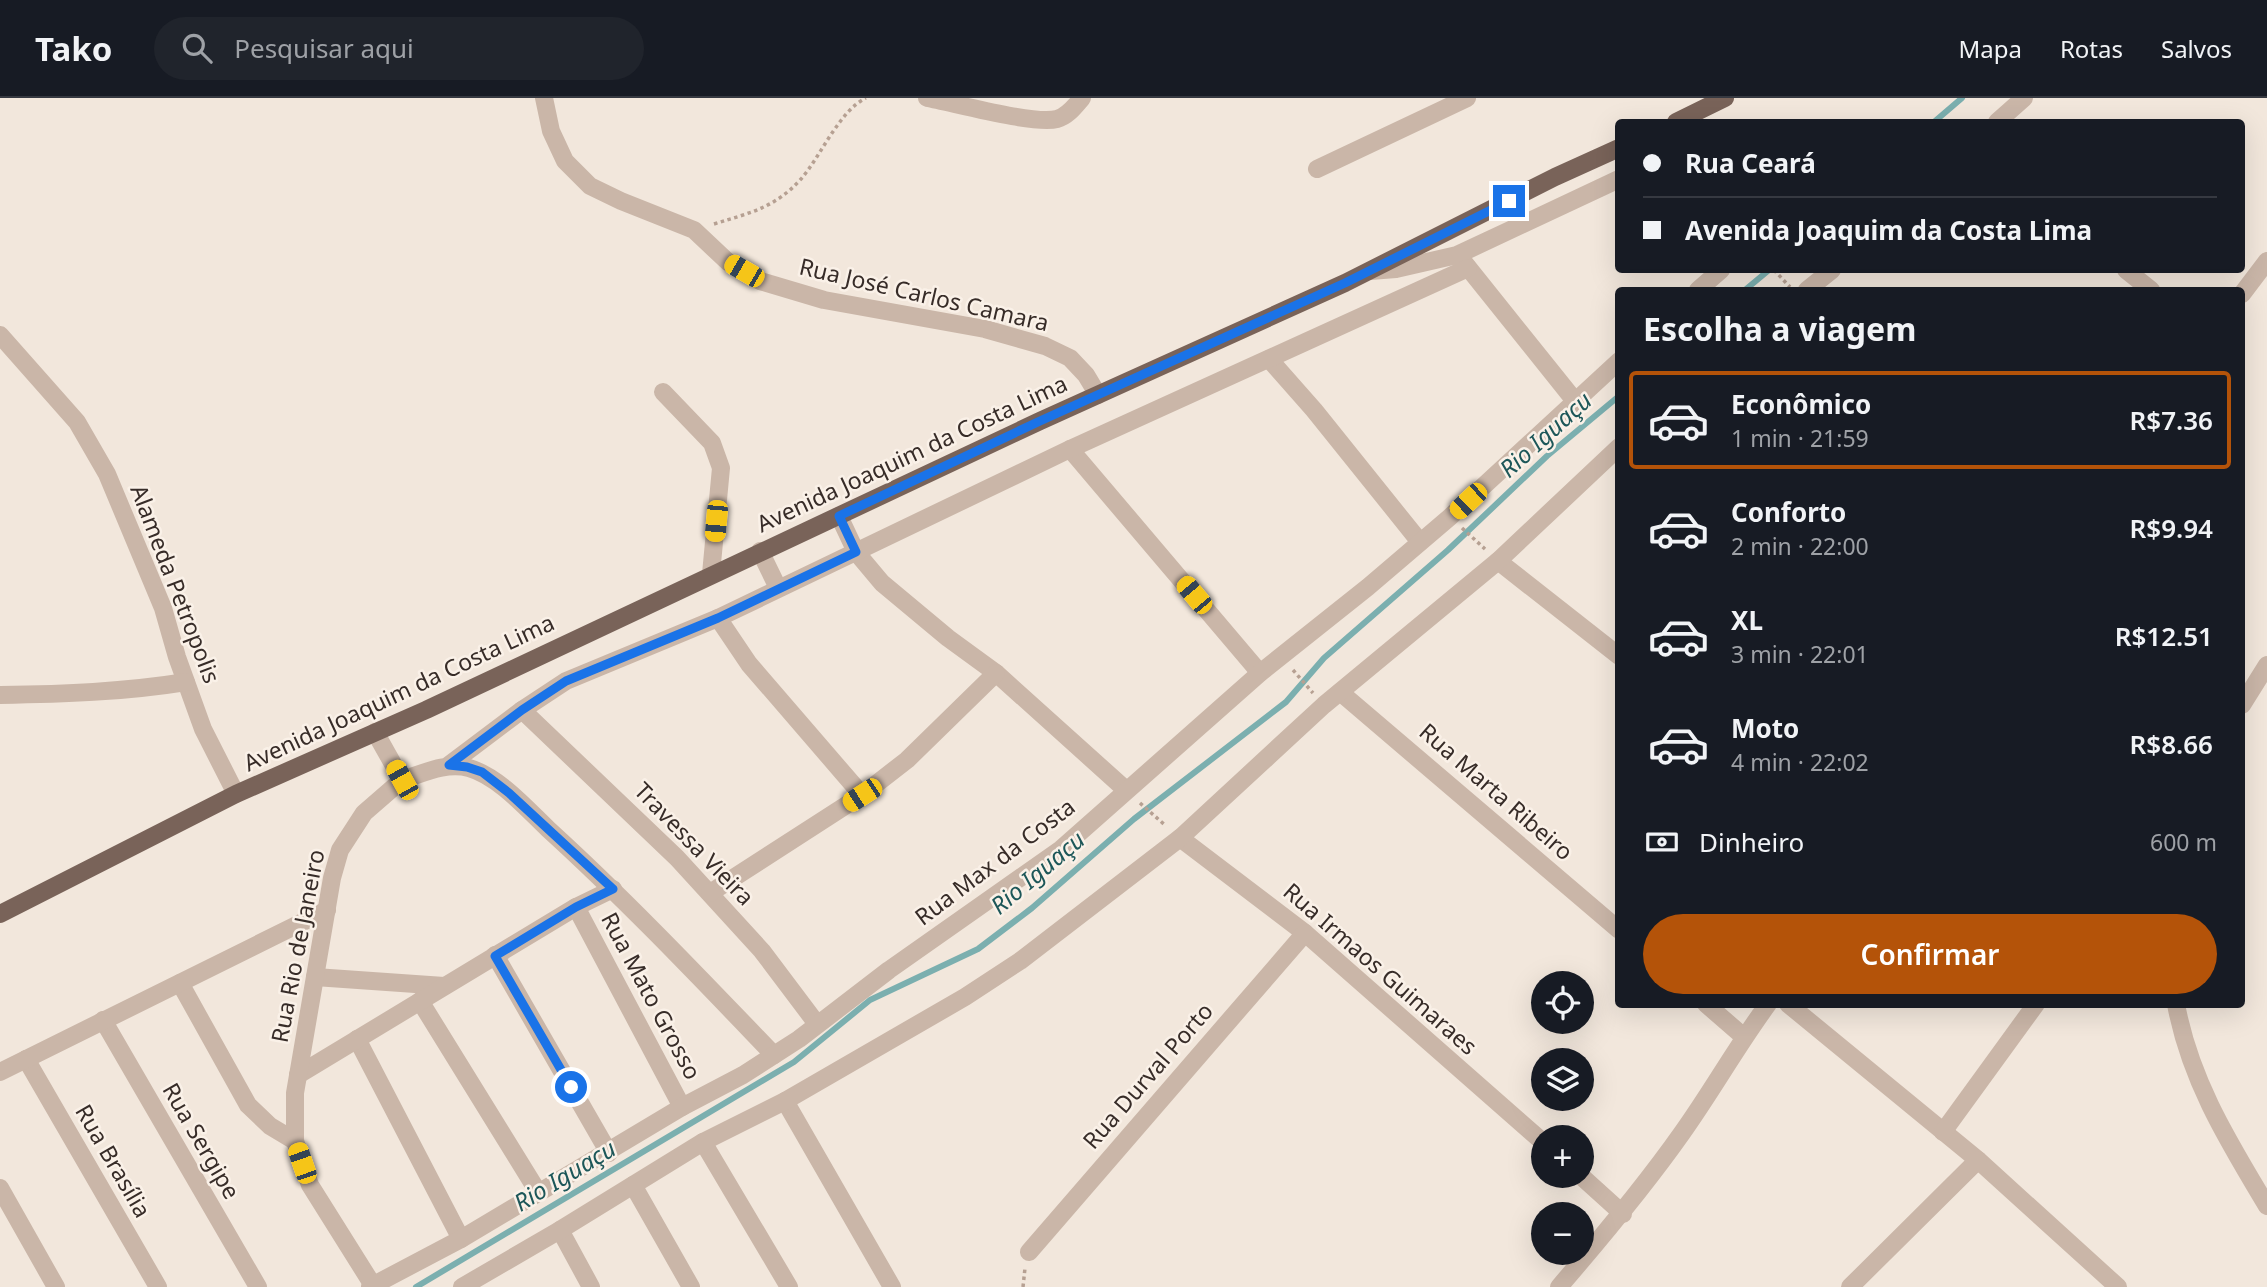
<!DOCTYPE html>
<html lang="pt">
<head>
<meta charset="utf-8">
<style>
  :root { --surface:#171b24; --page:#20242c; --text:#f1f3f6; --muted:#9ea1a6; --line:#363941; --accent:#b45309 }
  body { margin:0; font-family:"Noto Sans",sans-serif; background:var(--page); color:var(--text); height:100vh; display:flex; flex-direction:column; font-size:26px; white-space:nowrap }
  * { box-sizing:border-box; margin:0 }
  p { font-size:23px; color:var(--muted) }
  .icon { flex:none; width:38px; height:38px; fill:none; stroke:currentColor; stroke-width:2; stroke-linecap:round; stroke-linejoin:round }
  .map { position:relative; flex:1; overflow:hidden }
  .sheet { position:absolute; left:1615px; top:189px; width:630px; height:721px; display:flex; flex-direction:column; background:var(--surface); border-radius:7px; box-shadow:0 7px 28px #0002 }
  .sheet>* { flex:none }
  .top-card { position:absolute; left:1615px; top:21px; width:630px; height:154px; border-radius:7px; box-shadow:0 7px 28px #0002; display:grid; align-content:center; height:154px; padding:0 28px; background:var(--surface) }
  .buttons { position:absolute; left:1531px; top:873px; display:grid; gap:14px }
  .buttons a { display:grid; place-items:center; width:63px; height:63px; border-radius:50%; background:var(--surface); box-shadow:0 7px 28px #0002; font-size:35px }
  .end { position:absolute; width:32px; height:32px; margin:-16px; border:9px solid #1a73e8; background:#fff; box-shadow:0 0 0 4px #fff }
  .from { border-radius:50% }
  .car { position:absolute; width:21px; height:42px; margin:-21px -10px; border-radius:9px; box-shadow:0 0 5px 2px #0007; background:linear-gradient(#f5c518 24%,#345 0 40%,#f5c518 0 76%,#345 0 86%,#f5c518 0) }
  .top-card b { display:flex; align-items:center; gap:24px; height:66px; font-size:26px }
  .top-card b+b { border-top:2px solid var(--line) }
  .top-card i { width:18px; height:18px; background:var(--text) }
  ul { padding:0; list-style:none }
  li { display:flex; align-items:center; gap:21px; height:98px; margin:0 14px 10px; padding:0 14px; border:4px solid transparent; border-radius:7px }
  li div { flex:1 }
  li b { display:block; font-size:26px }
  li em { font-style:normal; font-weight:600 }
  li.on { border-color:var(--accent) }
  li>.icon { width:63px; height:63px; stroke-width:1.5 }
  h2 { padding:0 28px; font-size:32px; line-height:84px }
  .pay { display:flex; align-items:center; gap:18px; height:77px; padding:0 28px; font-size:26px }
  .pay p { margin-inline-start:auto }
  .action { display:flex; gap:14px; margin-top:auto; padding:14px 28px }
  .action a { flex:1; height:80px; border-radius:42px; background:var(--accent); color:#fff; font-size:28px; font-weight:600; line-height:80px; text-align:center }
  header { display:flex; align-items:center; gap:42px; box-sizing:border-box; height:98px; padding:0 35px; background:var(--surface); border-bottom:2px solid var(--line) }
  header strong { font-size:33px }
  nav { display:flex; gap:38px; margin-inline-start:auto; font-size:24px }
  .search { width:490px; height:63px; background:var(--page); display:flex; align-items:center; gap:18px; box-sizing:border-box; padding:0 24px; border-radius:38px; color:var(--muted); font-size:26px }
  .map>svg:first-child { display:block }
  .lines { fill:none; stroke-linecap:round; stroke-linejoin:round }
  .stream { stroke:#7bafaf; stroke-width:6 }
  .path { stroke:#b6a092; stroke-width:3.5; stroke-dasharray:3.5 3.5; stroke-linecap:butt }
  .minor { stroke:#cab6a8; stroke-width:18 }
  .tertiary { stroke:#cab6a8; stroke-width:18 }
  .primary { stroke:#796359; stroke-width:18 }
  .route { stroke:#1a73e8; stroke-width:9 }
  .labels { text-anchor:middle; stroke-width:5; stroke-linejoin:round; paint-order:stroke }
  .street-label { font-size:23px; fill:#372c28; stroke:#faf1e8 }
  .water-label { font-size:24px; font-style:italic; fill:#1d5759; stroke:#faf1e8 }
</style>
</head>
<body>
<header>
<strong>Tako</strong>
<div class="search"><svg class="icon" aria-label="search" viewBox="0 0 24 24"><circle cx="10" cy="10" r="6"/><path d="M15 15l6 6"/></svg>Pesquisar aqui</div>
<nav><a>Mapa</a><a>Rotas</a><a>Salvos</a></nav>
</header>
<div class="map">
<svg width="2267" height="1189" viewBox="0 0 2267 1189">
  <rect width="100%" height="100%" fill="#f2e7dc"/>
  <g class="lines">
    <g class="stream">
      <polyline points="1934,24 1962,0"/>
      <polyline points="1745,192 1769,172"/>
      <polyline points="416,1189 794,964 870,902 978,851 1032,810 1134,721 1286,604 1324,560 1448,452 1547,358 1619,298"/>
    </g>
    <g class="path">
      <path d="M 714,126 C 749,115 775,110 801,81 C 821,58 839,13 866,0"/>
      <polyline points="1774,172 1790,189"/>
      <polyline points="1462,430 1485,451"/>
      <polyline points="1293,572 1313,595"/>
      <polyline points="1140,705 1166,728"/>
      <polyline points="1023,1189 1025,1170"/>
    </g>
    <g class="minor">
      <polyline points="544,0 551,33 565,63 590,88 621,103 694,132 728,164 760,183 824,202 985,231 1045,248 1070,260 1086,277 1098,297"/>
      <path d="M 927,0 C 954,5 1034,27 1057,21 C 1068,18 1075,8 1082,0"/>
      <polyline points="1997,24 2024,0"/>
      <polyline points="1317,71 1467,0"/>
      <polyline points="1462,162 1575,303"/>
      <polyline points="2126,172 2151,192"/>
      <polyline points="1370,173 1396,171 1457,157 1619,81"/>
      <polyline points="1698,192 1721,172"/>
      <polyline points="1807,192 1832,172"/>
      <polyline points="0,237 77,324 107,376 163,510 177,559 203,631 236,696"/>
      <polyline points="1269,261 1314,312 1420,444"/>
      <polyline points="663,294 712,345 721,370 711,476"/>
      <polyline points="1070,351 1260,575"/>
      <polyline points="839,418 856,454 882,485 948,540 996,575 1126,692"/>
      <polyline points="760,453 778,490"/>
      <polyline points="1498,463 1619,558"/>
      <polyline points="718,520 749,566 862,697"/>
      <polyline points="1340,594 1619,832"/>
      <path d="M 0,597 C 63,596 124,594 186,584"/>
      <polyline points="2242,607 2267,567"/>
      <polyline points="522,612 677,760 762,853 817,926"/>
      <polyline points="449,667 522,612 566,583 718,520 1070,351 1468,170"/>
      <path d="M 402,682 C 424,675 446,664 469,670 C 498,678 527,711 548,731 C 627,803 700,880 774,957"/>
      <polyline points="1180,740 1305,835 1544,1045"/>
      <polyline points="710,795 862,697 907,662 996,575"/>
      <polyline points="576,809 682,1009"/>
      <polyline points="495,857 609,1055"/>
      <polyline points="315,879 444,888"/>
      <polyline points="180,885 248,1007 270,1028 295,1043"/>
      <polyline points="420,903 538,1094"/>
      <polyline points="1706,906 1744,939"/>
      <polyline points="1788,906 1978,1062 2118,1189"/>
      <path d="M 2176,906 C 2190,982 2228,1043 2267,1108"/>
      <polyline points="103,922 258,1189"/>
      <polyline points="357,941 461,1141"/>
      <polyline points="26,961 158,1189"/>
      <polyline points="0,974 327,812"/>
      <polyline points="298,977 576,809 613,791"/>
      <polyline points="785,1003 892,1189"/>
      <polyline points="1943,1034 2036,906"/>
      <polyline points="703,1044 789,1189"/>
      <polyline points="1581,1078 1623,1116"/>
      <polyline points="633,1087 691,1189"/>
      <polyline points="0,1090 56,1189"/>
      <polyline points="560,1132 591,1189"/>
      <polyline points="1029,1154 1305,835"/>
      <polyline points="370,1189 461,1141 682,1009 743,977 799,941 889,872 1061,751 1260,575 1368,489 1450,419 1619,263"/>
      <polyline points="462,1189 560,1132 703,1044 785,1003 965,899 1020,863 1180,740 1324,607 1498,463 1619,349"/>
      <polyline points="1850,1189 1978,1062"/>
    </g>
    <g class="tertiary">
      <polyline points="2242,196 2267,163"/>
      <polyline points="374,1189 310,1087 295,1043 295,995 332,780 340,752 364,715 402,682 375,634"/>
      <path d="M 1559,1189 C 1602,1139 1644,1089 1682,1035 C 1712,993 1737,948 1768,906"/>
    </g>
    <g class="primary">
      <polyline points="1676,24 1725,0"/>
      <polyline points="0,816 236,696 426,612 1040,323 1345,185 1555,79 1619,50"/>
    </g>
  </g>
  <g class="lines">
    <polyline class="route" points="571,989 495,858 576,809 613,791 509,695 482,674 467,669 449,667 522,612 566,583 718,520 856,454 839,418 1040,323 1345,185 1509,103"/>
  </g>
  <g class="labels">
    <g class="street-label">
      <text transform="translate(924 197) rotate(13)" y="8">Rua José Carlos Camara</text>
      <text transform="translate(912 356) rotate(-25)" y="8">Avenida Joaquim da Costa Lima</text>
      <text transform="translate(175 486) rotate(69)" y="8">Alameda Petropolis</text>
      <text transform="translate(399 595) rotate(-25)" y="8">Avenida Joaquim da Costa Lima</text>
      <text transform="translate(1496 694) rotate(41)" y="8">Rua Marta Ribeiro</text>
      <text transform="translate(694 746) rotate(46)" y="8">Travessa Vieira</text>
      <text transform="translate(995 764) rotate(-37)" y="8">Rua Max da Costa</text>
      <text transform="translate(298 848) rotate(-79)" y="8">Rua Rio de Janeiro</text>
      <text transform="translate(1380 871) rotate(41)" y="8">Rua Irmaos Guimaraes</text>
      <text transform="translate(651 898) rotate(62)" y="8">Rua Mato Grosso</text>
      <text transform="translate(1148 978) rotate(-49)" y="8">Rua Durval Porto</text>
      <text transform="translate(201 1043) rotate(60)" y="8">Rua Sergipe</text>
      <text transform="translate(113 1063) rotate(60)" y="8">Rua Brasília</text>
    </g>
    <g class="water-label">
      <text transform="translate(1546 337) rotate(-42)" y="8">Rio Iguaçu</text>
      <text transform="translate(1038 775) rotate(-40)" y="8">Rio Iguaçu</text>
      <text transform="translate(565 1078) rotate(-31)" y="8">Rio Iguaçu</text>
    </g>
  </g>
</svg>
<div class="buttons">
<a><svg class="icon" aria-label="locate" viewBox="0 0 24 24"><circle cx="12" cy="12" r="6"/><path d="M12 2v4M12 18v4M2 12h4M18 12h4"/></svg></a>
<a><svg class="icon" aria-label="layers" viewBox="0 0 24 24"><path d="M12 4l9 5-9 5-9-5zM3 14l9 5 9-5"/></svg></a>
<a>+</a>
<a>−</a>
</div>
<i class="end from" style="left:571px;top:989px"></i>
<i class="end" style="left:1509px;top:103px"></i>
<i class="car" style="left:744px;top:173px;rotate:300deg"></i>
<i class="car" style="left:1468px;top:403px;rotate:227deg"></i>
<i class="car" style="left:716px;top:423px;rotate:185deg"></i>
<i class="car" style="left:1194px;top:497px;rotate:320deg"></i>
<i class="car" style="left:402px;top:682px;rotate:331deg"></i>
<i class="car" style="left:862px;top:697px;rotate:237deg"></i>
<i class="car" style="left:302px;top:1065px;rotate:341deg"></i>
<div class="top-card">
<b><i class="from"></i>Rua Ceará</b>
<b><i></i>Avenida Joaquim da Costa Lima</b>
</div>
<section class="sheet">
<h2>Escolha a viagem</h2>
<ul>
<li class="on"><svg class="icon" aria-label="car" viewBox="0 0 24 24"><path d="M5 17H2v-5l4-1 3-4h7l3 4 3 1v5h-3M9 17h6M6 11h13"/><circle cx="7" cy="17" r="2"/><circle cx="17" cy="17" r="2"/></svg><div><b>Econômico</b><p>1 min · 21:59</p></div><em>R$7.36</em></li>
<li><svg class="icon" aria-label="car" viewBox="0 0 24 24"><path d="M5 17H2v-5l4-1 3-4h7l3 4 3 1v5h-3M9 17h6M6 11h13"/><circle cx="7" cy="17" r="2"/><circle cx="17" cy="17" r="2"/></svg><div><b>Conforto</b><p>2 min · 22:00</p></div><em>R$9.94</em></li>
<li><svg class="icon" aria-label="car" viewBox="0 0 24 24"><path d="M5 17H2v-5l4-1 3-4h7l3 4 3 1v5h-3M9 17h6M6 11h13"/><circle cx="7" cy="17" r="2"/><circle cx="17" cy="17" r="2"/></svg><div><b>XL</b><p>3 min · 22:01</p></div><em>R$12.51</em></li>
<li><svg class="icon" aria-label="car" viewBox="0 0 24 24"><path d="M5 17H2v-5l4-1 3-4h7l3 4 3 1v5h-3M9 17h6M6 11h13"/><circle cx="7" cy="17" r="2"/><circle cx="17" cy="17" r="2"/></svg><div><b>Moto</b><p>4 min · 22:02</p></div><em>R$8.66</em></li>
</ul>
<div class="pay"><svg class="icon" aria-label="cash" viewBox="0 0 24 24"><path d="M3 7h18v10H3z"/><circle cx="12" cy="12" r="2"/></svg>Dinheiro<p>600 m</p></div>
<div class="action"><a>Confirmar</a></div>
</section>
</div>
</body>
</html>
